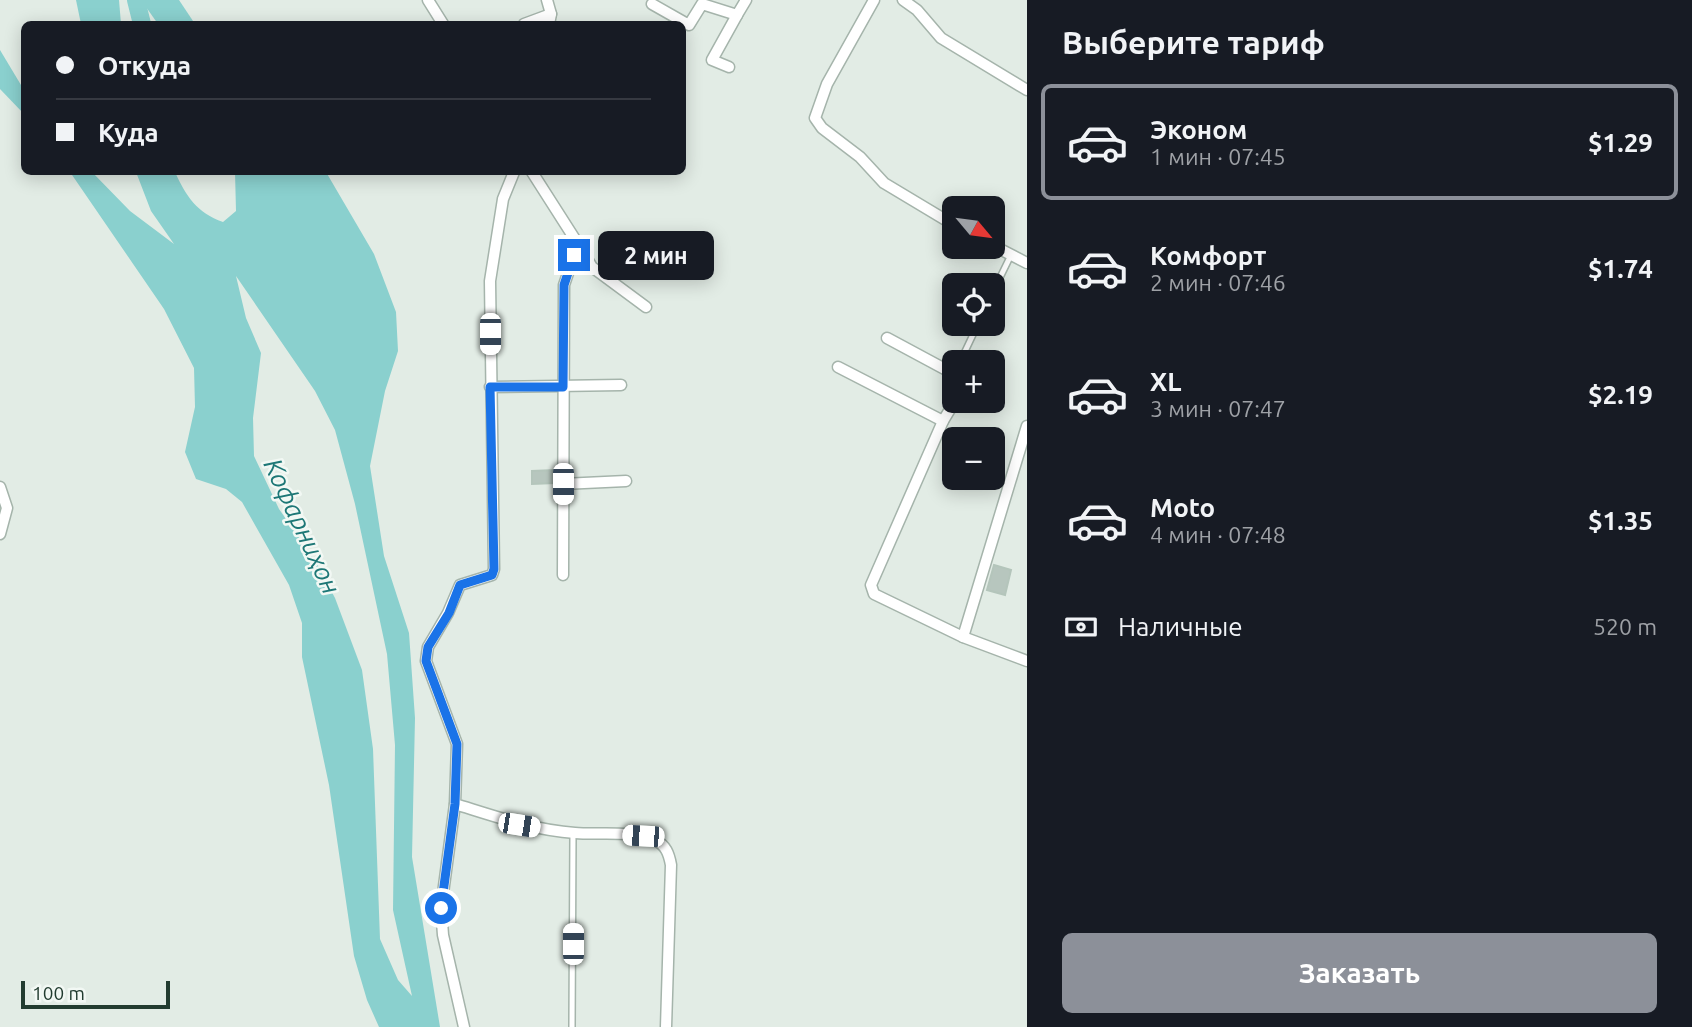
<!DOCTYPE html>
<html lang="ru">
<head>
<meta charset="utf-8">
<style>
  :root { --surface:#171b24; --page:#242831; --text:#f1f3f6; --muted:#9ea1a6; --line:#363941; --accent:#8c9099 }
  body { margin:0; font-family:Ubuntu,sans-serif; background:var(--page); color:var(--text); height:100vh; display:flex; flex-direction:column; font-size:26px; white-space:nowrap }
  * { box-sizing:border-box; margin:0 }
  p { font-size:23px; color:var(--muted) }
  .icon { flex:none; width:38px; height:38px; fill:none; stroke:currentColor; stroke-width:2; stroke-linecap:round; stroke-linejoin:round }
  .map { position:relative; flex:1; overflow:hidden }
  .sheet { display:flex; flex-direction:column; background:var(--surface); width:665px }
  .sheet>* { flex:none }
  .hud { position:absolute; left:21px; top:21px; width:665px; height:154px; border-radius:10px; box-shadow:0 4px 18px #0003; display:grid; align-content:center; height:154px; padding:0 35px; background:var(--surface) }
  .needle { width:46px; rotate:119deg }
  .fabs { position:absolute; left:942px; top:196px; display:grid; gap:14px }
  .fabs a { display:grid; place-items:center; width:63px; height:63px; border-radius:10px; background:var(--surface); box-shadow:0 4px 18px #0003; font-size:35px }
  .scale { position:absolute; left:21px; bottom:18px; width:149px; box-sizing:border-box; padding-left:7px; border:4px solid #223c30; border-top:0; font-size:19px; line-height:24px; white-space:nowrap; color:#223c30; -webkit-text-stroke:5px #f2f8f4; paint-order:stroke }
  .end { position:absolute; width:32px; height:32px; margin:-16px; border:9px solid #1a73e8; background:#fff; box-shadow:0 0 0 4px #fff }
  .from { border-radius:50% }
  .bubble { position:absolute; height:49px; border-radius:10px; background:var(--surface); box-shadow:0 4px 18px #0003; font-size:23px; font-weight:600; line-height:49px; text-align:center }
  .car { position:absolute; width:21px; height:42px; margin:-21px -10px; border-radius:9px; box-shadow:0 0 5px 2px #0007; background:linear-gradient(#fff 24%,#345 0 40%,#fff 0 76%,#345 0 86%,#fff 0) }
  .hud b { display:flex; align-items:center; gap:24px; height:66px; font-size:26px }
  .hud b+b { border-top:2px solid var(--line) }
  .hud i { width:18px; height:18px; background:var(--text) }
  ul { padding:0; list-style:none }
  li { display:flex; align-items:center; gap:21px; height:116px; margin:0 14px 10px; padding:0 21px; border:4px solid transparent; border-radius:10px }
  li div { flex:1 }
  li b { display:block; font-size:26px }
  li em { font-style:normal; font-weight:600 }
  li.on { border-color:var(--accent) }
  li>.icon { width:63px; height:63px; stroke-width:1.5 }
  h2 { padding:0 35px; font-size:32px; line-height:84px }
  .pay { display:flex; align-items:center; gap:18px; height:77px; padding:0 35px; font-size:26px }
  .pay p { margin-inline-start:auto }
  .primary-button { display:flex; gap:14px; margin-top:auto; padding:14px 35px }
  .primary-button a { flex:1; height:80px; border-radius:10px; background:var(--accent); color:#fff; font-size:28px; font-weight:600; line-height:80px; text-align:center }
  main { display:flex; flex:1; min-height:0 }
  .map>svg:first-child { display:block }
  .water { fill:#8ad0ce; fill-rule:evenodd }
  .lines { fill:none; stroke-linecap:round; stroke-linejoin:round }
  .river { stroke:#8ad0ce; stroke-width:18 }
  .building { fill:#b7c6be; stroke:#b4c5bb; stroke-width:2 }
  .service-casing { stroke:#a5b4ab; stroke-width:8 }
  .minor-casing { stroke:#a5b4ab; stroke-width:13 }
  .service { stroke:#fff; stroke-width:5 }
  .minor { stroke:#fff; stroke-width:10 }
  .route { stroke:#1a73e8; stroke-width:9 }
  .labels { text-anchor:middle; stroke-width:5; stroke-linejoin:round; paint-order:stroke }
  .water-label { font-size:26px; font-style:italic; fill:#1d7776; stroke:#f2f8f4 }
</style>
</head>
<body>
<main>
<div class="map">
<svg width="1027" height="1027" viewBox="0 0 1027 1027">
  <rect width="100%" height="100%" fill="#e2ece5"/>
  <g class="water">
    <polygon points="76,0 119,0 121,24 81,24"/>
    <polygon points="141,0 179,0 195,24 158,24"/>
    <polygon points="0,50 24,90 24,114 0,89"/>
    <path d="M 70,172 L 92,172 L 130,211 L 174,244 L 151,211 L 136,172 L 175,172 C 186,196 197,213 223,222 L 236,211 L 235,172 L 326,172 L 374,254 L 396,312 L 398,351 L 385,391 L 370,466 L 384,556 L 409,633 L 415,718 L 412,857 L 440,1027 L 379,1027 L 367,1000 L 354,956 L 329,785 L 302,657 L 302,623 L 289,585 L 242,502 L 226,489 L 196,479 L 185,452 L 195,407 L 194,368 L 164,309 ZM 236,276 L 315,391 L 335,430 L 355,504 L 387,654 L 395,745 L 393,910 L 412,996 L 398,980 L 380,939 L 373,749 L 362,670 L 335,598 L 316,562 L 279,509 L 254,456 L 253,418 L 261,353 L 246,318 Z"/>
  </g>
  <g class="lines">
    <polyline class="river" points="136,0 142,24"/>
  </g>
  <g class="building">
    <polygon points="555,470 555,483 532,484 532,471"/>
    <polygon points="994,565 1011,570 1005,595 987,590"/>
  </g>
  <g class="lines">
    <defs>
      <g id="service">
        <polyline points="992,294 1011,255"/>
        <polyline points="960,362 978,324"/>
        <polyline points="572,1027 573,834"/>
      </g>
      <g id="minor">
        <polyline points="428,0 443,24"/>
        <polyline points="547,0 551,14 549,24"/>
        <polyline points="874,0 827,84 815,118 822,128 860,157 884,183 954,225"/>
        <polyline points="903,0 917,10 941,38 1027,90"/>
        <polyline points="652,4 689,25 702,4 737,15 746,0"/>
        <polyline points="524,24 551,14"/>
        <polyline points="729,67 712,60 737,15"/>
        <path d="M 514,172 L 503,199 L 490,281 L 494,569 L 492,575 L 460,585 L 448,613 L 428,647 L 426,661 L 457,744 L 455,804 C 494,816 533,830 575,833 C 600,835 631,830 655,840 C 666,845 669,854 671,865 L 666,1027"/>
        <polyline points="532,172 578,244 564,285 563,575"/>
        <polyline points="578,244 592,267 646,307"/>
        <polyline points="992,245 1027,263"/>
        <polyline points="887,338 954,374"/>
        <polyline points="838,367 943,421"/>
        <polyline points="490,387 621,385"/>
        <polyline points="955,401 943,421 871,585 874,594 963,637"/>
        <polyline points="1027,426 963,637 1027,661"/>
        <polyline points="563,484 626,481"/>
        <polyline points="0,487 7,508 0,534"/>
        <polyline points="455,804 441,908 443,935 464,1027"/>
      </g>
    </defs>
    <use href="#service" class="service-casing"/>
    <use href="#minor" class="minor-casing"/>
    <use href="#service" class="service"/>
    <use href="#minor" class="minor"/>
  </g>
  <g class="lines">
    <polyline class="route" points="441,908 455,804 457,744 426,661 428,647 449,613 460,585 492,575 494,569 490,387 563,387 564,285 574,255"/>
  </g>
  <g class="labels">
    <g class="water-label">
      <text transform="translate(302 526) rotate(65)" y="9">Кофарниҳон</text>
    </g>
  </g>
</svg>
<div class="fabs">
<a><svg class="needle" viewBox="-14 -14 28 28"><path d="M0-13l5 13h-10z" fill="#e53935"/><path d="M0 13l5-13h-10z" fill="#9ea1a6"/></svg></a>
<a><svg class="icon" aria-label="locate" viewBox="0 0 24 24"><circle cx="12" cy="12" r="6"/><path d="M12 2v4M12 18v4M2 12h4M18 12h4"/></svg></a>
<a>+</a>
<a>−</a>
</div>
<div class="scale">100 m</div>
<i class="end from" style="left:441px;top:908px"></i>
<i class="end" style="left:574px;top:255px"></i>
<div class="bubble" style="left:598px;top:231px;width:116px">2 мин</div>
<i class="car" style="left:490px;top:334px;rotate:180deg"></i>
<i class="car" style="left:563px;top:484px;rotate:180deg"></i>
<i class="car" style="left:519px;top:825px;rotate:99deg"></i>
<i class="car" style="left:643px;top:836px;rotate:273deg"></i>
<i class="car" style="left:573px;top:944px;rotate:0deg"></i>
<div class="hud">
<b><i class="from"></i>Откуда</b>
<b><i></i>Куда</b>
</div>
</div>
<section class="sheet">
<h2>Выберите тариф</h2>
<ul>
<li class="on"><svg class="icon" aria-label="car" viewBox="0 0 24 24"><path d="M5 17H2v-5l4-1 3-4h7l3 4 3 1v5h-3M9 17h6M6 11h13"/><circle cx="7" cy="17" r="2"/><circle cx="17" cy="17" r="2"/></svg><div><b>Эконом</b><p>1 мин · 07:45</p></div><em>$1.29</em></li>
<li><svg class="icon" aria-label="car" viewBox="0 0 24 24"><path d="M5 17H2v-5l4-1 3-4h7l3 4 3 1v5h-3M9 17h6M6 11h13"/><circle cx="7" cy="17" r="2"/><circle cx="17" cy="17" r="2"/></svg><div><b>Комфорт</b><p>2 мин · 07:46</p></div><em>$1.74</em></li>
<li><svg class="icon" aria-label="car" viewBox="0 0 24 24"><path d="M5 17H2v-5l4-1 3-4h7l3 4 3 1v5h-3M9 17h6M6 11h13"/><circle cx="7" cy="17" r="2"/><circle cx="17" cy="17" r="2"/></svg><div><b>XL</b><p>3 мин · 07:47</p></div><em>$2.19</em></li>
<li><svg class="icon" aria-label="car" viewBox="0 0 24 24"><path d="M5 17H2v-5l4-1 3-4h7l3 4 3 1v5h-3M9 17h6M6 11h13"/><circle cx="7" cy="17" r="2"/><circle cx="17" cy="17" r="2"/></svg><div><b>Moto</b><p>4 мин · 07:48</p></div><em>$1.35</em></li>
</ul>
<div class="pay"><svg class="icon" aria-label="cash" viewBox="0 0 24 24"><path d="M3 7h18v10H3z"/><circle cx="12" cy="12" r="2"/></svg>Наличные<p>520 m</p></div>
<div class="primary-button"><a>Заказать</a></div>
</section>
</main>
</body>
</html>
